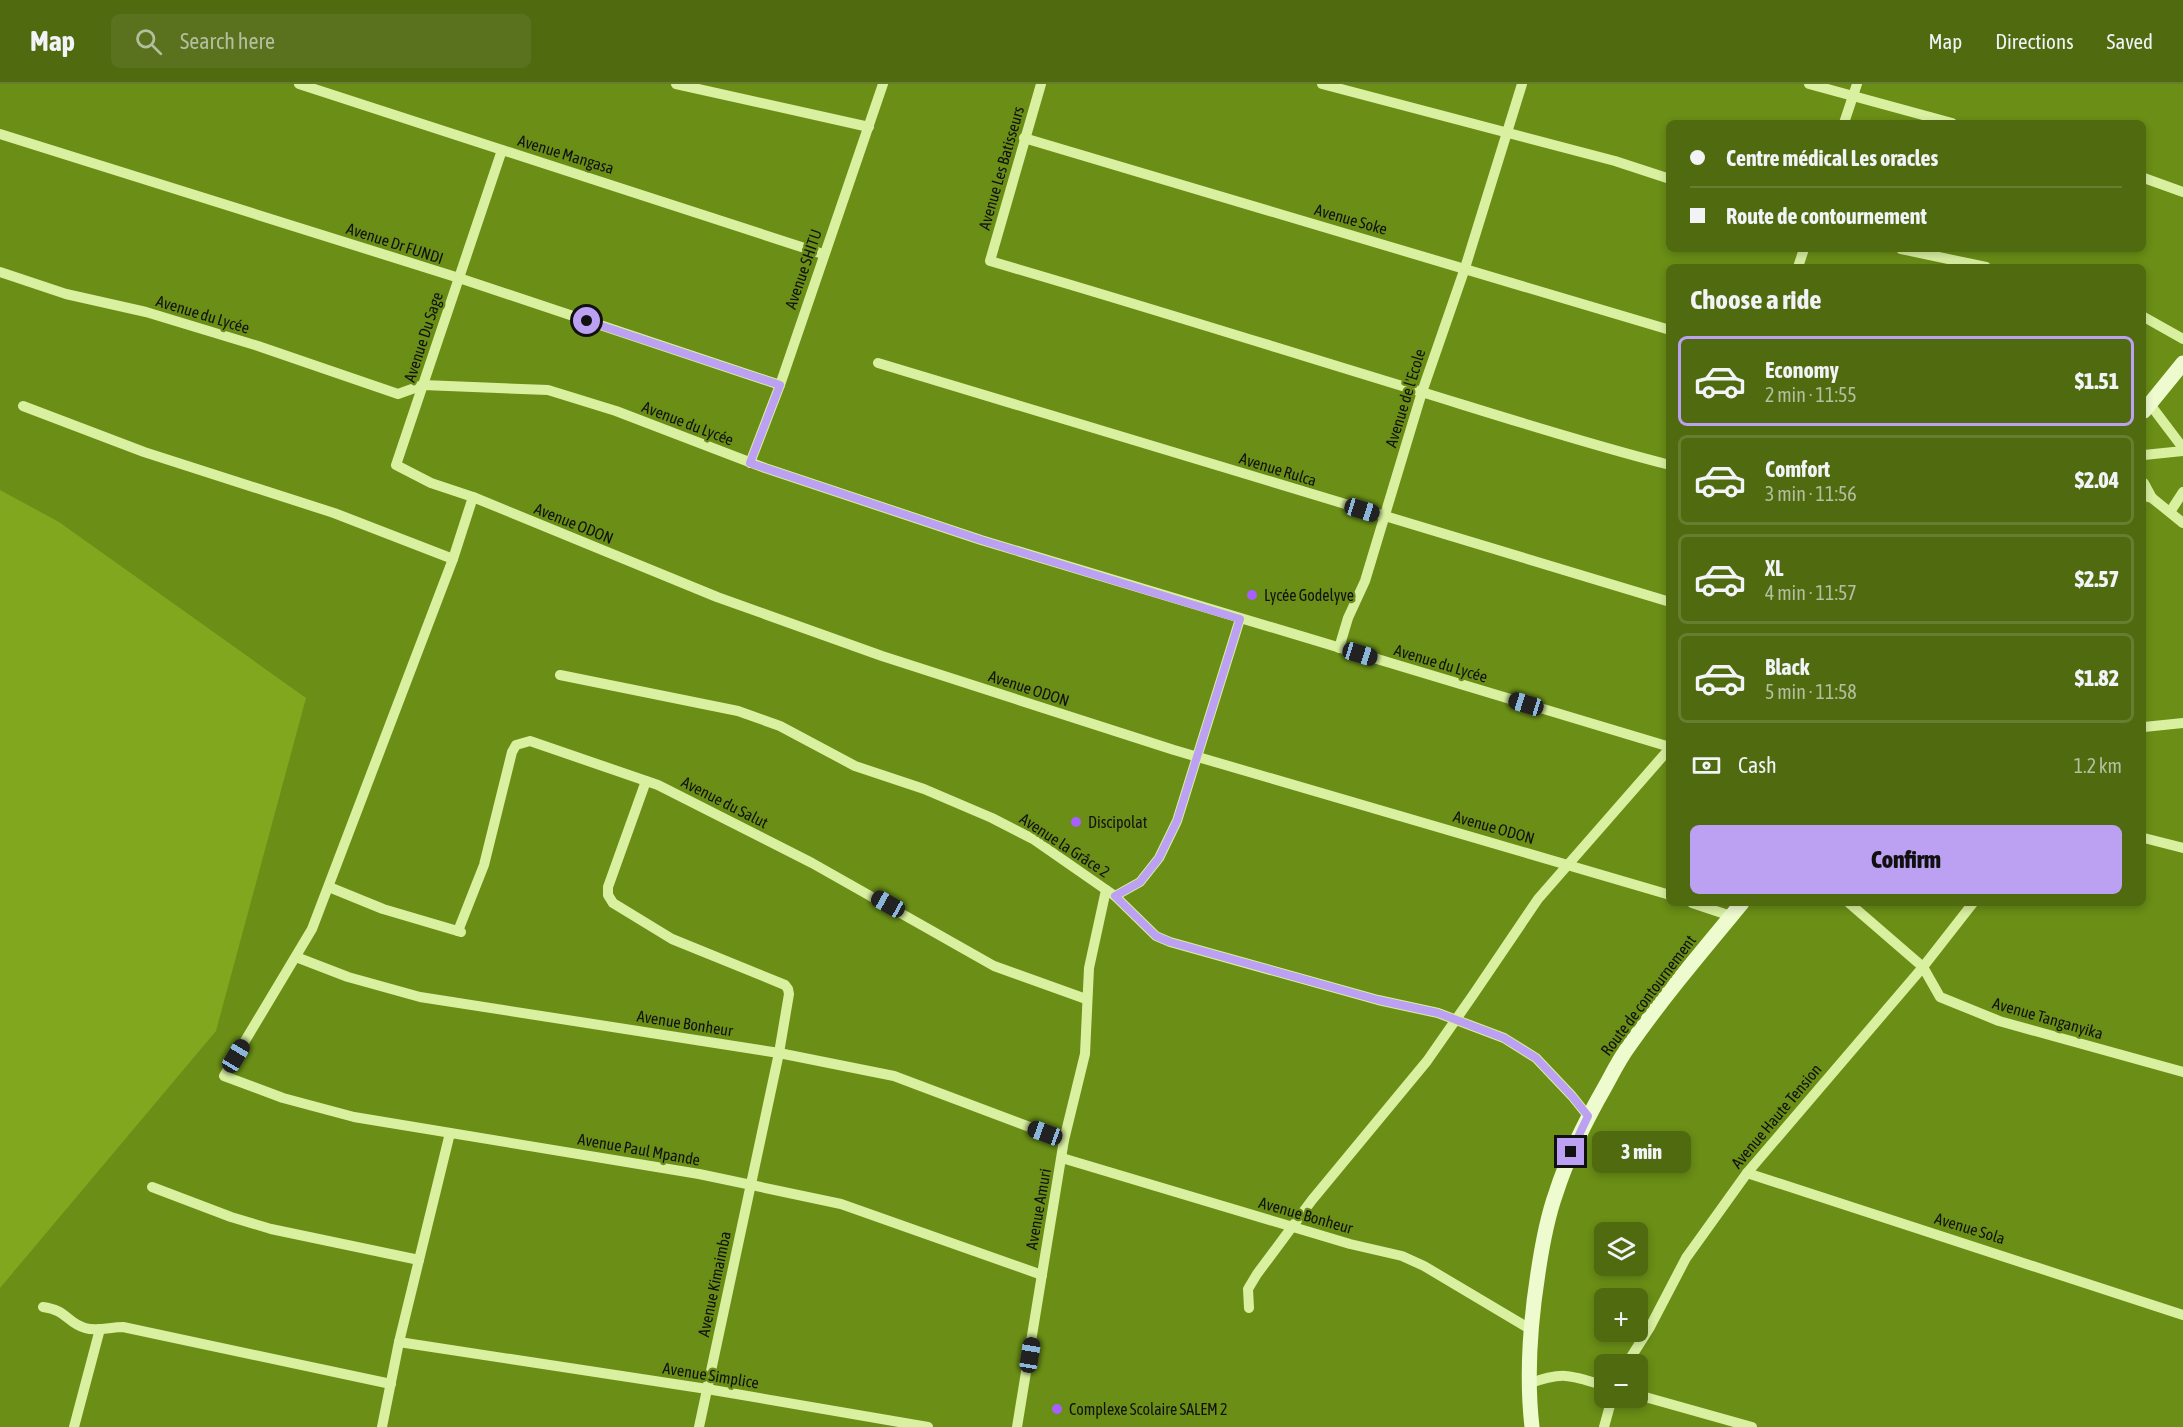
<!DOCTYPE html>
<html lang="en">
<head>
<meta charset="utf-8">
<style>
  :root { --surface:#506a10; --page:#5a721e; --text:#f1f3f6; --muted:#b4bf9f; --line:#677d30; --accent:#bca0f2 }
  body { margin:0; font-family:"Asap Condensed",sans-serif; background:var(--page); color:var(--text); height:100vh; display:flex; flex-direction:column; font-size:22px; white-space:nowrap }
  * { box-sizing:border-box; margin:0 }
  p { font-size:20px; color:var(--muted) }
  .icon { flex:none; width:33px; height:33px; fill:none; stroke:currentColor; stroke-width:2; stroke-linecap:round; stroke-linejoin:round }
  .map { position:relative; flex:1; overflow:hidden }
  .details { position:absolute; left:1666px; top:180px; width:480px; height:642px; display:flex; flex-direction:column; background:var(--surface); border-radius:9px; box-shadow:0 3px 9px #0003 }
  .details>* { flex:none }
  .hud { position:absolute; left:1666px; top:36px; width:480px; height:132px; border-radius:9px; box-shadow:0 3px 9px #0003; display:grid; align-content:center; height:132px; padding:0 24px; background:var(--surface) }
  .controls { position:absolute; left:1594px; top:1138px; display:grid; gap:12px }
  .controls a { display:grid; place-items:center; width:54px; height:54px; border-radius:9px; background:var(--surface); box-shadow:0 3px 9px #0003; font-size:30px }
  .end { position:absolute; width:27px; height:27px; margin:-14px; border:8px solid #bca0f2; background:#111; box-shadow:0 0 0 3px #111 }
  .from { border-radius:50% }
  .bubble { position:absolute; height:42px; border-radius:9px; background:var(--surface); box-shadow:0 3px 9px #0003; font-size:20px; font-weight:800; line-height:42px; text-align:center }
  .car { position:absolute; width:18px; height:36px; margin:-18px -9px; border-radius:8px; box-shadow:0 0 4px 2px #0007; background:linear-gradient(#222 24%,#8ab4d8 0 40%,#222 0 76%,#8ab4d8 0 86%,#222 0) }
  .hud b { display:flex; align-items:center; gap:21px; height:57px; font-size:22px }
  .hud b+b { border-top:2px solid var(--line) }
  .hud i { width:15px; height:15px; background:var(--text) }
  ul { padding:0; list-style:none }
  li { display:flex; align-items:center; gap:18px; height:90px; margin:0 12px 9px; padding:0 12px; border:3px solid var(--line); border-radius:9px }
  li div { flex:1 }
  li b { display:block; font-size:22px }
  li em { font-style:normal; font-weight:800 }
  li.on { border-color:var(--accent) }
  li>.icon { width:54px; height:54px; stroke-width:1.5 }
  h2 { padding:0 24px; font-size:27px; line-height:72px }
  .pay { display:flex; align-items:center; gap:15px; height:66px; padding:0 24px; font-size:22px }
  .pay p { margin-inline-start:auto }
  .button { display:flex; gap:12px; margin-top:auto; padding:12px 24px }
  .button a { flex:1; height:69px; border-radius:9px; background:var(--accent); color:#111; font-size:24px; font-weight:800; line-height:69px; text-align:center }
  header { display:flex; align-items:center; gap:36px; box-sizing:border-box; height:84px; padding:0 30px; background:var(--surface); border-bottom:2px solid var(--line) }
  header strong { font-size:28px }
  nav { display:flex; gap:33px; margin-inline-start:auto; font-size:21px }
  .search { width:420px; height:54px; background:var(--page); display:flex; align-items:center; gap:15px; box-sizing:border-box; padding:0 21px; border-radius:9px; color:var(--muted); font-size:22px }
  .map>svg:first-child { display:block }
  .green { fill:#80a71e }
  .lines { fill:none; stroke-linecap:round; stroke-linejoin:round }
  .street { stroke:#d9f0a1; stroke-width:10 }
  .secondary { stroke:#eefbcf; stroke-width:15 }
  .route { stroke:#bca0f2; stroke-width:8 }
  .poi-dot { fill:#a760ff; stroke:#6a8e16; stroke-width:2 }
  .labels { text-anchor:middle; stroke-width:4.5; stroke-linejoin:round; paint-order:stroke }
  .street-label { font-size:16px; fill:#111; stroke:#6a8e16 }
  .poi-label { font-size:16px; fill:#111; stroke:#6a8e16; text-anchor:start }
</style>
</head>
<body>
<header>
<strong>Map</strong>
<div class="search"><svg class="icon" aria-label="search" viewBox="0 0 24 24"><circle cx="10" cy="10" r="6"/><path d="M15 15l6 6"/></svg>Search here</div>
<nav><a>Map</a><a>Directions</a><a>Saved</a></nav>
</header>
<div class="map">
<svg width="2183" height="1343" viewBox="0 0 2183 1343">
  <rect width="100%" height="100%" fill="#6a8e16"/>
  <polygon class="green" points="0,406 59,438 306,614 216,947 0,1204"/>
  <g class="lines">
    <g class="street">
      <polyline points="299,0 823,170"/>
      <polyline points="676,0 869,43"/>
      <path d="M 1041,0 L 990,177 C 1135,219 1280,265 1425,309 C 1506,334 1587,360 1670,381"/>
      <polyline points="1322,0 1615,77 1670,95"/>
      <polyline points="1809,0 1952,39"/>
      <polyline points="1844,39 1857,0"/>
      <polyline points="0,50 459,194 780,301"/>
      <polyline points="1024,54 1670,246"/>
      <polyline points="502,66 396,381 431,399 473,413 717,513 882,572 1174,666 1670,811"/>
      <polyline points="2144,94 2183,108"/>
      <polyline points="1901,165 1986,183"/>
      <polyline points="1798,183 1804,165"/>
      <polyline points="0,188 66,210 146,228 258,262 398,310 423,301 548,306 616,327 765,384 981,456 1670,663"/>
      <polyline points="2144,233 2183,255"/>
      <polyline points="878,279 1670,518"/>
      <polyline points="2149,319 2183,364"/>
      <polyline points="23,322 144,368 334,429 453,475"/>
      <polyline points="2144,371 2183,367"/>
      <polyline points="750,379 780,301 883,0"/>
      <polyline points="2144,399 2152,414"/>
      <polyline points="2144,412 2152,414 2183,439"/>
      <polyline points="473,413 453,475 312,845 224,992 283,1014 354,1033 699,1090 841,1120 1042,1191"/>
      <polyline points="2170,428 2183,408"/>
      <polyline points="1339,564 1348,534 1365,497 1422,308 1465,184 1522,0"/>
      <polyline points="560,591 738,627 780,642 855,682 924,705 992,734 1033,755 1115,812 1156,852 1170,858 1378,916 1438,929 1504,954 1536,974 1572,1012 1588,1032"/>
      <polyline points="2144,643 2183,639"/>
      <polyline points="646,697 608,803 608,811 613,819 672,855 785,901 788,905 789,910 779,969 699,1343"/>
      <polyline points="2144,754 2183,764"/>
      <polyline points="329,803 383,825 461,848"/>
      <polyline points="1115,812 1140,798 1159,774 1177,737 1240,535"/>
      <polyline points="1692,819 1731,832"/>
      <polyline points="1849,819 1923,883 1940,913 1999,937 2183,988"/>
      <polyline points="458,847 484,781 512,668 516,661 530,657 658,701 812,779 994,882 1086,915"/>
      <polyline points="296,873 348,893 420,913 779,969 894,992 1064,1056"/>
      <polyline points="1062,1074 1350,1160 1402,1172 1424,1182 1530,1245"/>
      <polyline points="1747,1089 2183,1231"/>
      <polyline points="152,1103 231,1133 271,1145 419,1176"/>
      <path d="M 43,1223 C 67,1226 67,1239 85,1244 C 97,1248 110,1243 123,1243 L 391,1300"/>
      <polyline points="1249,1224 1248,1205 1257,1190 1312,1116 1427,977 1473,911 1538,815 1670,664"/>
      <polyline points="399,1258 450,1049"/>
      <polyline points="1626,1281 1650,1243 1686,1174 1747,1089 1923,883 1973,819"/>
      <path d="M 1528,1300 C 1563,1287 1571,1291 1605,1302"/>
      <polyline points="1638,1311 1752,1343"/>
      <polyline points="74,1343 100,1245"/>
      <polyline points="382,1343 399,1258 707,1305 928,1343"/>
      <polyline points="1017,1343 1064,1056 1085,970 1089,884 1106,806"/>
      <polyline points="1604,1343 1612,1314"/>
    </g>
    <g class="secondary">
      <polyline points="2144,327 2183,279"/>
      <path d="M 1532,1343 C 1526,1291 1530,1240 1538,1189 C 1542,1162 1547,1134 1556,1109 C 1568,1071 1586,1036 1606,1001 C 1613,988 1620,974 1629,962 C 1664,912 1703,866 1742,819"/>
    </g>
  </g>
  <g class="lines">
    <polyline class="route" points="587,237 780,301 750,379 981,456 1240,535 1177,737 1159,774 1140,798 1115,812 1156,852 1170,858 1378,916 1438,929 1504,954 1536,974 1572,1012 1588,1032 1571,1068"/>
  </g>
  <g class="poi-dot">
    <circle cx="1252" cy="511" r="6"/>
    <circle cx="1076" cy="738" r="6"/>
    <circle cx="1057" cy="1325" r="6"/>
  </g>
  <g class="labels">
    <g class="street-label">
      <text transform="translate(566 70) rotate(17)" y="6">Avenue Mangasa</text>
      <text transform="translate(1001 84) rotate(-74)" y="6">Avenue Les Batisseurs</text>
      <text transform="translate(1351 135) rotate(16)" y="6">Avenue Soke</text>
      <text transform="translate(395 159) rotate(18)" y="6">Avenue Dr FUNDI</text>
      <text transform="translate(803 185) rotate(-71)" y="6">Avenue SHITU</text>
      <text transform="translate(203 230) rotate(17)" y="6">Avenue du Lycée</text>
      <text transform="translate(423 253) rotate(-72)" y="6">Avenue Du Sage</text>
      <text transform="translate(1405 314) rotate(-73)" y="6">Avenue de l'Ecole</text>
      <text transform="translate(688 339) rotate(21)" y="6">Avenue du Lycée</text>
      <text transform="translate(1278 385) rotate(17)" y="6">Avenue Rulca</text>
      <text transform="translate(574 439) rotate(22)" y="6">Avenue ODON</text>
      <text transform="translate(1441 579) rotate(17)" y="6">Avenue du Lycée</text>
      <text transform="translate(1029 604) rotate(18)" y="6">Avenue ODON</text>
      <text transform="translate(725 718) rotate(27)" y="6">Avenue du Salut</text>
      <text transform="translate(1494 743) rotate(16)" y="6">Avenue ODON</text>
      <text transform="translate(1065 761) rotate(33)" y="6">Avenue la Grâce 2</text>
      <text transform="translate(1648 911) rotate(-53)" y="6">Route de contournement</text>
      <text transform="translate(2048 934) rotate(16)" y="6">Avenue Tanganyika</text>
      <text transform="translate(685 939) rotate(9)" y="6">Avenue Bonheur</text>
      <text transform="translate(1776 1032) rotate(-50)" y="6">Avenue Haute Tension</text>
      <text transform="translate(639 1065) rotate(10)" y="6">Avenue Paul Mpande</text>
      <text transform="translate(1038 1125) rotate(-80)" y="6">Avenue Amuri</text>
      <text transform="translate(1306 1131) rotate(16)" y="6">Avenue Bonheur</text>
      <text transform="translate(1970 1144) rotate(17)" y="6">Avenue Sola</text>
      <text transform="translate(714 1200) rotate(-78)" y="6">Avenue Kimaimba</text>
      <text transform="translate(711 1291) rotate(9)" y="6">Avenue Simplice</text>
    </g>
    <g class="poi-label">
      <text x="1264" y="517">Lycée Godelyve</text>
      <text x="1088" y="744">Discipolat</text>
      <text x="1069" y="1331">Complexe Scolaire SALEM 2</text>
    </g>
  </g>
</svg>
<div class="controls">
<a><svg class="icon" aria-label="layers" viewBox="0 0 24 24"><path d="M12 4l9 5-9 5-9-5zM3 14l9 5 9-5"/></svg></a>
<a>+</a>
<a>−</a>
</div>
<i class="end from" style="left:587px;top:237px"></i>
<i class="end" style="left:1571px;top:1068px"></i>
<div class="bubble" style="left:1592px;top:1047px;width:99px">3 min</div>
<i class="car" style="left:1362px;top:426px;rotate:107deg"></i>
<i class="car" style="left:1360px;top:570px;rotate:107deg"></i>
<i class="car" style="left:1526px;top:620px;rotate:287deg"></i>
<i class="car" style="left:888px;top:820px;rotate:299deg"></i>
<i class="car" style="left:236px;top:972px;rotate:31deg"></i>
<i class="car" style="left:1045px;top:1049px;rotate:290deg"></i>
<i class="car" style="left:1030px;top:1271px;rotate:9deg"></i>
<div class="hud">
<b><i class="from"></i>Centre médical Les oracles</b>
<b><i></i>Route de contournement</b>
</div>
<section class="details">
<h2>Choose a ride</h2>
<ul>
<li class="on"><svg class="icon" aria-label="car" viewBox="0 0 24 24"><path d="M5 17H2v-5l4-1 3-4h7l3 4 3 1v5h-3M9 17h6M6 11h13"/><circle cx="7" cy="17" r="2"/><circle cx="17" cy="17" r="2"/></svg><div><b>Economy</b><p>2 min · 11:55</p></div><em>$1.51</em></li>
<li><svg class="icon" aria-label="car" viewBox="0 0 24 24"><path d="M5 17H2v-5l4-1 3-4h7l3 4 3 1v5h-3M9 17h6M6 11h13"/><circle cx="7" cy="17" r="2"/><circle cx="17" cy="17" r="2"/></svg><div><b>Comfort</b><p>3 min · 11:56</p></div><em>$2.04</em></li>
<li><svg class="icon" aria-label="car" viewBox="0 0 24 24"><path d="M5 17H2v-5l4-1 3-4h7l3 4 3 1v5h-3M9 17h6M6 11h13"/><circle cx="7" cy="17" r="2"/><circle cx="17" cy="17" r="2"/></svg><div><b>XL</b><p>4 min · 11:57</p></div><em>$2.57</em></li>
<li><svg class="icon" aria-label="car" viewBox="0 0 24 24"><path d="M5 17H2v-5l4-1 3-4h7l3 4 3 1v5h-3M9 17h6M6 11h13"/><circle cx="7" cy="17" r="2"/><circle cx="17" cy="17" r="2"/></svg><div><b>Black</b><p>5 min · 11:58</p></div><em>$1.82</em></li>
</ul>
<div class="pay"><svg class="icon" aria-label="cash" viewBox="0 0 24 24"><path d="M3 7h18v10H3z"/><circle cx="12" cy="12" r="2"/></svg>Cash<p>1.2 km</p></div>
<div class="button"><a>Confirm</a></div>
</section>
</div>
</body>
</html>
